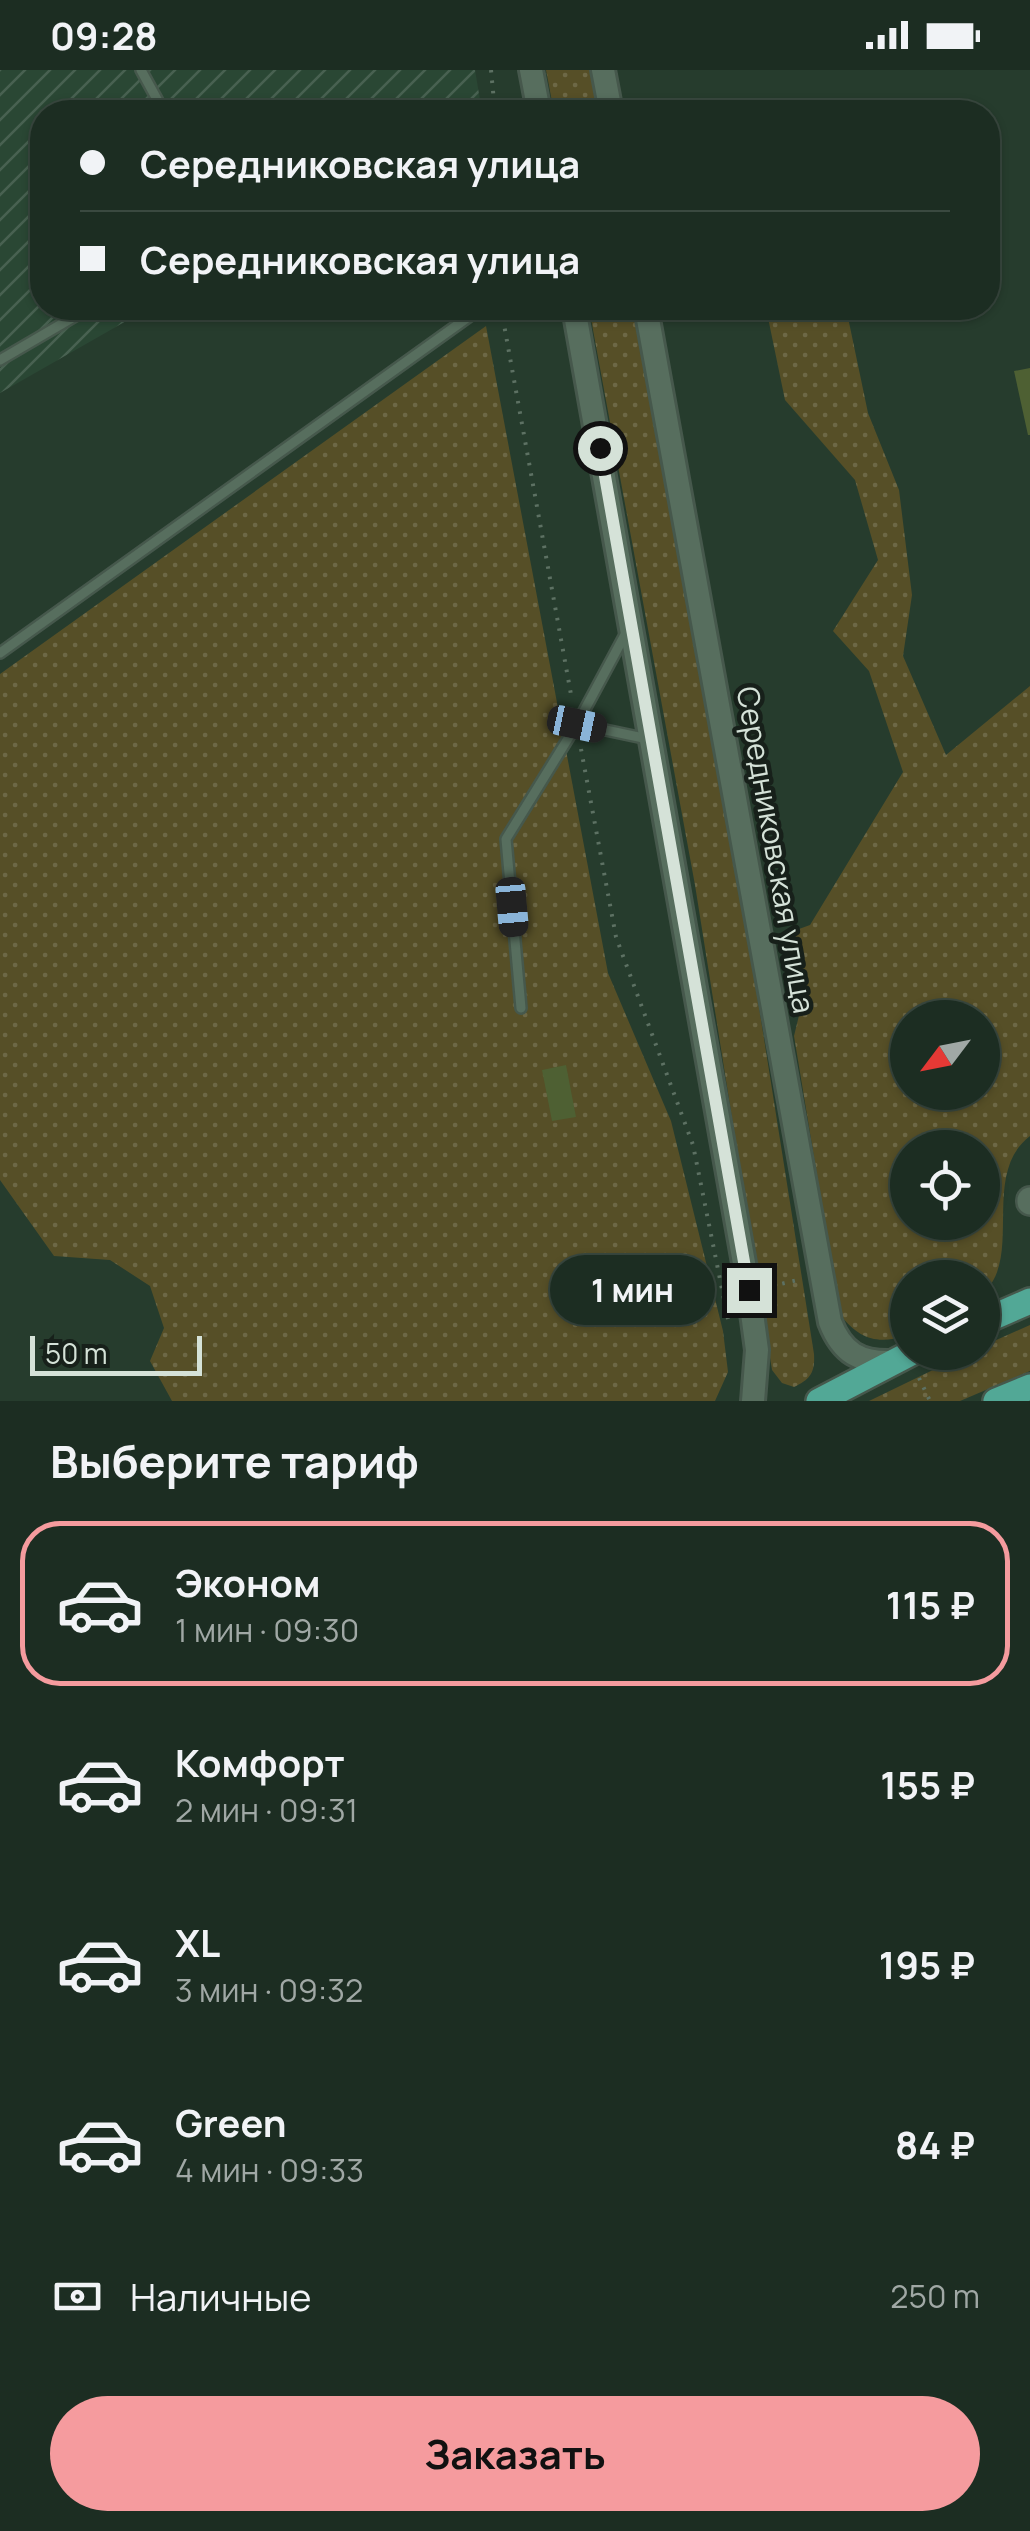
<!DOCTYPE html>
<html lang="ru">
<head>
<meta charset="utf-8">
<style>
  :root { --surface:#1c2d22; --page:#29392f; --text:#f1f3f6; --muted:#a0a8a5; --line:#3a4940; --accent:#f59b9e }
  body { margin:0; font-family:Manrope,sans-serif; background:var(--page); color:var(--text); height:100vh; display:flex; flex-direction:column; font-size:38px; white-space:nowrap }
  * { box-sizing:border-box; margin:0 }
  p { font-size:32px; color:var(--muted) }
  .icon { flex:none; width:55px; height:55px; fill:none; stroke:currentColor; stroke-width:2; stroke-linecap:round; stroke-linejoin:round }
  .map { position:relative; height:1331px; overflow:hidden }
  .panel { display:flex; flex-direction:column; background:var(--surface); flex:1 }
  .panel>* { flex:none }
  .hud { position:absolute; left:30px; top:30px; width:970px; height:220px; border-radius:40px; box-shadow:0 2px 8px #0004,0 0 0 2px var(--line); display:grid; align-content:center; height:220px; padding:0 50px; background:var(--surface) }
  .needle { width:65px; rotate:238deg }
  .fabs { position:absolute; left:890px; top:930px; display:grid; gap:20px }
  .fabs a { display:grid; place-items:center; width:110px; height:110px; border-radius:50%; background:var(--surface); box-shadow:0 2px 8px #0004,0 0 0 2px var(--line); font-size:50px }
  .scale { position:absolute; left:30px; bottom:25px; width:172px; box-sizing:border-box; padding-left:10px; border:5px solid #d5e2d8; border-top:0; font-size:28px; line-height:35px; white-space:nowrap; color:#d5e2d8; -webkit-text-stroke:8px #17201a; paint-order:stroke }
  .end { position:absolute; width:45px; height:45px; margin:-22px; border:12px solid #d5e2d8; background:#111; box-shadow:0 0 0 5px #111 }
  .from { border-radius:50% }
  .bubble { position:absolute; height:70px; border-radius:35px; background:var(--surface); box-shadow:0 2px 8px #0004,0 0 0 2px var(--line); font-size:32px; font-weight:700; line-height:70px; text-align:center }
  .car { position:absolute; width:30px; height:60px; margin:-30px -15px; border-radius:12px; box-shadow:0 0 8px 2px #0007; background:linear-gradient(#222 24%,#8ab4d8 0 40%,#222 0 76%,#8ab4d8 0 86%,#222 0) }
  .hud b { display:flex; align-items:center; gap:35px; height:95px; font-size:38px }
  .hud b+b { border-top:2px solid var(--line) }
  .hud i { width:25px; height:25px; background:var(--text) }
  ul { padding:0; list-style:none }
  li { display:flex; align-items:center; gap:30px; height:165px; margin:0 20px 15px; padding:0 30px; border:5px solid transparent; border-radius:40px }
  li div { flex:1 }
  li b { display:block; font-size:38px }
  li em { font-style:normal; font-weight:700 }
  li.active { border-color:var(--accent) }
  li>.icon { width:90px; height:90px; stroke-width:1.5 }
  h2 { padding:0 50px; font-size:45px; line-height:120px }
  .pay { display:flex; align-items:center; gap:25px; height:110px; padding:0 50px; font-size:38px }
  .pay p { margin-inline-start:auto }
  .action { display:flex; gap:20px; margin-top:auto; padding:20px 50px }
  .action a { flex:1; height:115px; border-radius:60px; background:var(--accent); color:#111; font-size:40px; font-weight:700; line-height:115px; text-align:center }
  .status { display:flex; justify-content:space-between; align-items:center; height:70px; padding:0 50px; background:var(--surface); direction:ltr }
  .status svg { height:28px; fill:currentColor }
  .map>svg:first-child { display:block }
  .industrial { fill:url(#industrial-furrows) }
  .grass { fill:url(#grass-dots); fill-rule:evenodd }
  .building { fill:#4e6033 }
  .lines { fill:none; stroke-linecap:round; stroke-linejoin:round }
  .service-casing { stroke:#46584c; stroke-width:14 }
  .tertiary-casing { stroke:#46584c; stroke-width:28 }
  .secondary-casing { stroke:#46584c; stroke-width:30 }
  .primary-casing { stroke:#46584c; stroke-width:30 }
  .path { stroke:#5d7163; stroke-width:4; stroke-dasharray:2.5 8; stroke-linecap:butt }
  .service { stroke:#576e5e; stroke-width:9 }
  .tertiary { stroke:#576e5e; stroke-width:22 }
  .secondary { stroke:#576e5e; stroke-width:25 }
  .primary { stroke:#52a896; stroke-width:25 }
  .route { stroke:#d5e2d8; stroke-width:12 }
  .labels { text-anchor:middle; stroke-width:9; stroke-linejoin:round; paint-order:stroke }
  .street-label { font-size:30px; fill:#d5e2d8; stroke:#17201a }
</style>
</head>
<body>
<div class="status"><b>09:28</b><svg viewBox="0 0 49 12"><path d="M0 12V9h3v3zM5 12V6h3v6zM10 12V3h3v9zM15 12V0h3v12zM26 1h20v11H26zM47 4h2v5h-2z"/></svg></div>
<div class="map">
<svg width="1030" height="1331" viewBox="0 0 1030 1331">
  <defs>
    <pattern id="industrial-furrows" width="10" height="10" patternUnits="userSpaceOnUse" patternTransform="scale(2.5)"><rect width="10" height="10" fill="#2a4734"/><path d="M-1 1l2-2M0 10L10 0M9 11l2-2" fill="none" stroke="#486151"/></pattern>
    <pattern id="grass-dots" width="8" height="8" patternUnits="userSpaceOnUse" patternTransform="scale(2.5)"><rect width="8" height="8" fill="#564f27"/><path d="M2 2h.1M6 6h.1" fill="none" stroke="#6d6846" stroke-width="1.8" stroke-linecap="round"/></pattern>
  </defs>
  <rect width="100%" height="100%" fill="#263c2d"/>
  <polygon class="industrial" points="0,0 475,0 482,42 42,42 42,238 149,238 0,323"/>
  <g class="grass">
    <polygon points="546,0 590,0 597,42 554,42"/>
    <path d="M 589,238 L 633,238 L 739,811 L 814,1284 C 815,1302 811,1309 794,1317 L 782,1313 L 772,1300 L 695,815 Z"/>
    <path d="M 766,238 L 846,238 L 868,343 L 899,420 L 912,525 L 903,586 L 946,685 L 1030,616 L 1030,1066 C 980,1104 1024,1187 983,1223 L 982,1208 L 908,1208 L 907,1266 C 876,1274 861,1270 840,1245 L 794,966 L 804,925 L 788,863 L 810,855 L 903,702 L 869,601 L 833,561 L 878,490 L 855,410 L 785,330 ZM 908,948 L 982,948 L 982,1022 L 908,1022 ZM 908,1078 L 982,1078 L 982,1152 L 908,1152 Z"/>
    <polygon points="486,256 608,903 671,1051 723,1261 728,1302 715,1331 172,1331 150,1291 164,1258 150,1216 110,1190 54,1186 0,1110 0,604"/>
    <polygon points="1030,1255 1030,1301 960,1331 869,1331 968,1283 982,1282 983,1276"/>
  </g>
  <g class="building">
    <polygon points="279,28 289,42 257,42"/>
    <polygon points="1030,298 1030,365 1028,365 1014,301"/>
    <polygon points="566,995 576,1047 552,1051 542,1000"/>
  </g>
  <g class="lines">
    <defs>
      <g id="service">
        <polyline points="141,0 164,42"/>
        <polyline points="0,290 89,238"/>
        <polyline points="0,583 481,238"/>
        <polyline points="577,654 648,669"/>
        <polyline points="521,938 506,769 577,654 627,561"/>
      </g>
      <g id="tertiary">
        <polyline points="531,0 539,42"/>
        <polyline points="603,0 611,42"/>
        <polyline points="574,238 749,1221 757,1280 753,1331"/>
        <path d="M 646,238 L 830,1252 C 842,1283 860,1293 892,1292"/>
      </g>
      <polyline id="secondary" points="1030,1130 1030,1132"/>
      <g id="primary">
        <polyline points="982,1252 1030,1231"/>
        <polyline points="819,1331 913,1282"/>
        <polyline points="996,1331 1030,1317"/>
      </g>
    </defs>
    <use href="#service" class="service-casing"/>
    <use href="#tertiary" class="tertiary-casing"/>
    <use href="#secondary" class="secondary-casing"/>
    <use href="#primary" class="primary-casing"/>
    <g class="path">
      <polyline points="491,0 495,42"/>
      <polyline points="501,238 572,630"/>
      <polyline points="581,679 616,867 693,1075 729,1254"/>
      <polyline points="772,1216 802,1209"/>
      <polyline points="919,1308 930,1331"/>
    </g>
    <use href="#service" class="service"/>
    <use href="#tertiary" class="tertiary"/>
    <use href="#secondary" class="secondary"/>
    <use href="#primary" class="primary"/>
  </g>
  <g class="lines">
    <polyline class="route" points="600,378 749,1220"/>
  </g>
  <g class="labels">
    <g class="street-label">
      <text transform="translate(775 780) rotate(80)" y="10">Середниковская улица</text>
    </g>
  </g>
</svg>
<div class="fabs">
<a><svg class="needle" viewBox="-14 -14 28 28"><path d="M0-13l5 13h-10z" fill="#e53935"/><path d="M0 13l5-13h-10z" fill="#a0a8a5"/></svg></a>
<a><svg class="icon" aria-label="locate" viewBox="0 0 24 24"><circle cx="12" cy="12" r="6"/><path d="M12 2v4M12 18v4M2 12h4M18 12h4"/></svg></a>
<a><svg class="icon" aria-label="layers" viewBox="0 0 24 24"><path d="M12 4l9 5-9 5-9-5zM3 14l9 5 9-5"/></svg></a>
</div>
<div class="scale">50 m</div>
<i class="end from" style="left:600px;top:378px"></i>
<i class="end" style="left:749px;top:1220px"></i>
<div class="bubble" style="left:550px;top:1185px;width:165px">1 мин</div>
<i class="car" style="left:577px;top:654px;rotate:102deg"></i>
<i class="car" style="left:512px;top:837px;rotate:175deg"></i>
<div class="hud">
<b><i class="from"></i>Середниковская улица</b>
<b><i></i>Середниковская улица</b>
</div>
</div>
<section class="panel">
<h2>Выберите тариф</h2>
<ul>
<li class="active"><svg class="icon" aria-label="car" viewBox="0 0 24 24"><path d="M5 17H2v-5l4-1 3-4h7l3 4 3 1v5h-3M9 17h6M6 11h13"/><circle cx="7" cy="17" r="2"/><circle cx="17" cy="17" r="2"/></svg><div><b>Эконом</b><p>1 мин · 09:30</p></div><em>115 ₽</em></li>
<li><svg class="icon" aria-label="car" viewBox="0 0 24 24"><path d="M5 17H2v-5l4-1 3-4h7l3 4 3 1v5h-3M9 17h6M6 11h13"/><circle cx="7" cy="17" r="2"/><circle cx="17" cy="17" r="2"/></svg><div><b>Комфорт</b><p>2 мин · 09:31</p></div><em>155 ₽</em></li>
<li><svg class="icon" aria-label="car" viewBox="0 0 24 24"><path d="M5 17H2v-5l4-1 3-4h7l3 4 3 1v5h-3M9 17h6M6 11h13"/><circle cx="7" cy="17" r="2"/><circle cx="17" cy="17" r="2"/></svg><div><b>XL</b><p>3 мин · 09:32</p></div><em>195 ₽</em></li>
<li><svg class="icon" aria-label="car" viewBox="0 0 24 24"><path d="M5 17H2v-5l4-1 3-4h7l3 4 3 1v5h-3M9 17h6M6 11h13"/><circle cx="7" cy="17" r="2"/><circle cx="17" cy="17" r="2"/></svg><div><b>Green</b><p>4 мин · 09:33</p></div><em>84 ₽</em></li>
</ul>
<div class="pay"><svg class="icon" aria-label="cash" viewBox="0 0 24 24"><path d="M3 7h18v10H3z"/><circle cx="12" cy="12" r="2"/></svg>Наличные<p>250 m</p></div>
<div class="action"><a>Заказать</a></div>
</section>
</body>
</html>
